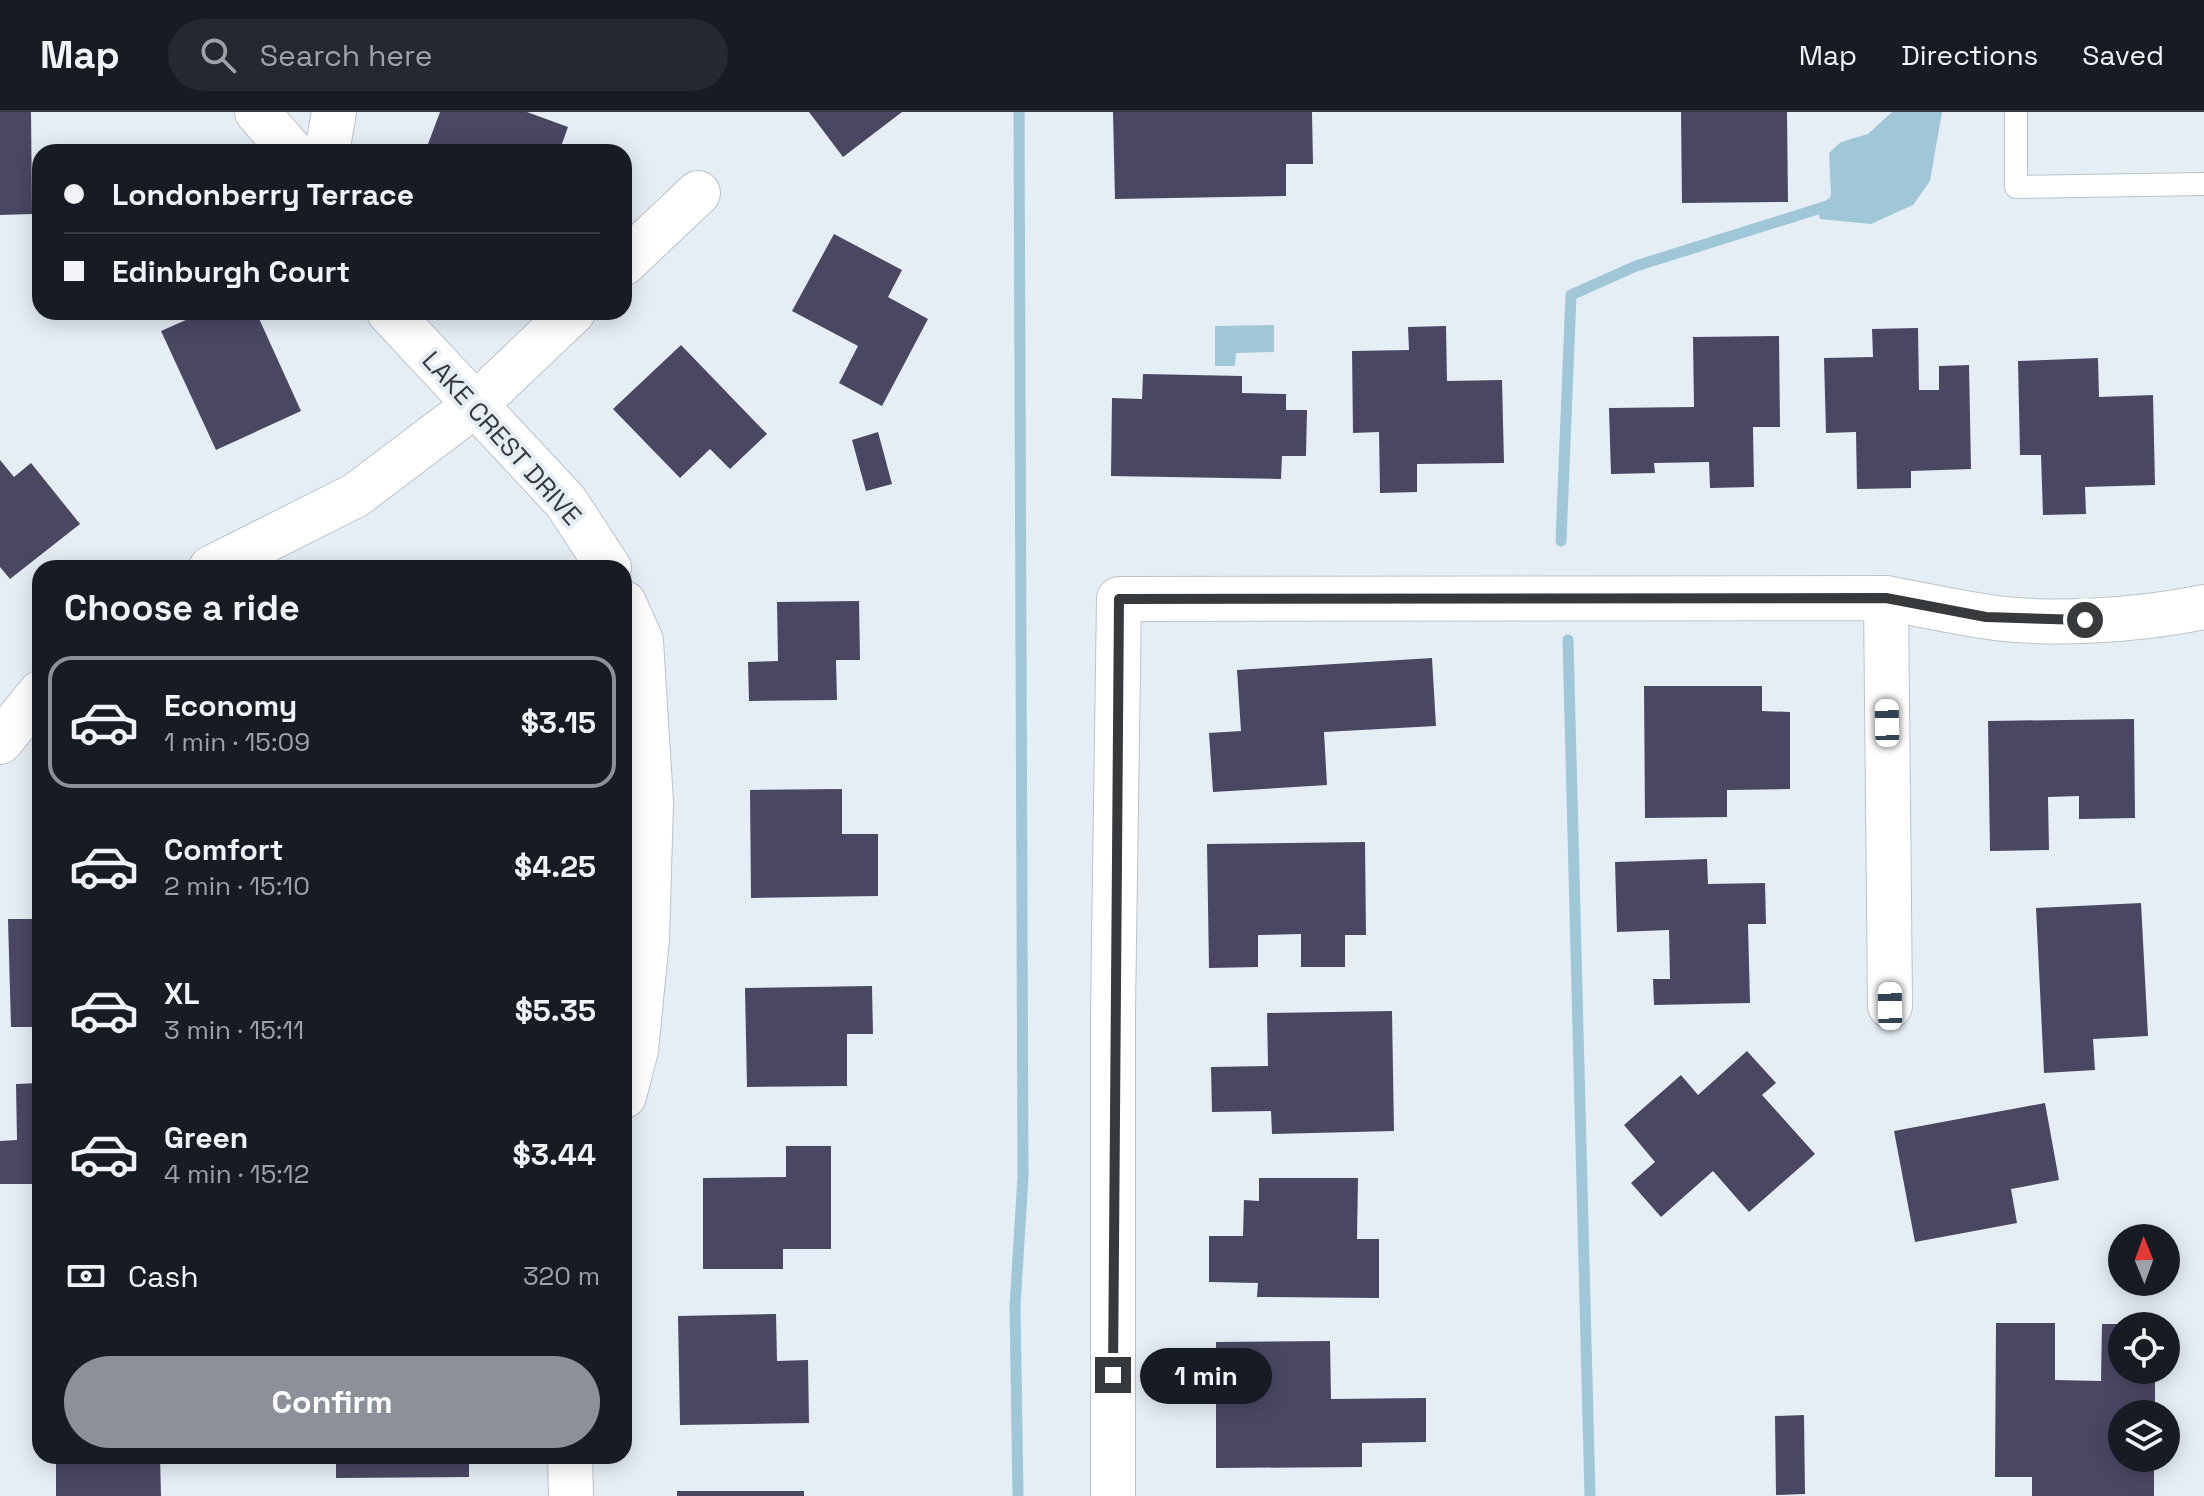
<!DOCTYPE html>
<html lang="en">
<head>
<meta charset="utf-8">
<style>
  :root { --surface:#171b24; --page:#242831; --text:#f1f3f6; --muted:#9ea1a6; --line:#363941; --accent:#8c9099 }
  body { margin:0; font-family:"Space Grotesk",sans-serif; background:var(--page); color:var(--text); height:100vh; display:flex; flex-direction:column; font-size:30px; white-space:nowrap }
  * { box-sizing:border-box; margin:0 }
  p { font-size:26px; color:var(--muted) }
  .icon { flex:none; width:44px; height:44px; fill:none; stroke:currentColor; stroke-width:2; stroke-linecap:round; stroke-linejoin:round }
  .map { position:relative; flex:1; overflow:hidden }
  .sheet { position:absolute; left:32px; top:448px; width:600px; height:904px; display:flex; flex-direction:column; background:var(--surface); border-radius:24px; box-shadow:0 4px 20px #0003 }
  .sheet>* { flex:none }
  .banner { position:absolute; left:32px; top:32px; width:600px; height:176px; border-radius:24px; box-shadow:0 4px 20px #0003; display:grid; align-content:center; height:176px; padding:0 32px; background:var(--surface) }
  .needle { width:52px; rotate:359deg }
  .fabs { position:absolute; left:2108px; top:1112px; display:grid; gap:16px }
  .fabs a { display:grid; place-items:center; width:72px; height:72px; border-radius:50%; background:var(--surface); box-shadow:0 4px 20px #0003; font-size:40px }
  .end { position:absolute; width:36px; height:36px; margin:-18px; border:10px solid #373a3d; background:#fff; box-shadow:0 0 0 4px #fff }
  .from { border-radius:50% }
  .bubble { position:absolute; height:56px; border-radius:28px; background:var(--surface); box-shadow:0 4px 20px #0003; font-size:26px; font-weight:700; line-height:56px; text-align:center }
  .car { position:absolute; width:24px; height:48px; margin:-24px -12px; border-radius:10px; box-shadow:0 0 6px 2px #0007; background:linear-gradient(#fff 24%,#345 0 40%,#fff 0 76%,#345 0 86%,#fff 0) }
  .banner b { display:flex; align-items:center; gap:28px; height:76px; font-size:30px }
  .banner b+b { border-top:2px solid var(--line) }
  .banner i { width:20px; height:20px; background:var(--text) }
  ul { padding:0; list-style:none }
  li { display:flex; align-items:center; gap:24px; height:132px; margin:0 16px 12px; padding:0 16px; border:4px solid transparent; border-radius:24px }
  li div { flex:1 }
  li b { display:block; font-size:30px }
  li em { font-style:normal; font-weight:700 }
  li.current { border-color:var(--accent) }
  li>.icon { width:72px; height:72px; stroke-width:1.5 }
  h2 { padding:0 32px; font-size:36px; line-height:96px }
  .pay { display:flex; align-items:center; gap:20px; height:88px; padding:0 32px; font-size:30px }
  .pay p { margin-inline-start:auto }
  .action { display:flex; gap:16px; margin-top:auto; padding:16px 32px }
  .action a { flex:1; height:92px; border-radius:48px; background:var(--accent); color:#fff; font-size:32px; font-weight:700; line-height:92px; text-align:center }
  header { display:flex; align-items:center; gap:48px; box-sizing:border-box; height:112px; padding:0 40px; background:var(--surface); border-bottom:2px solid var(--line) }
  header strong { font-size:38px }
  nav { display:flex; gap:44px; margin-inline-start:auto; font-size:28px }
  .search { width:560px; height:72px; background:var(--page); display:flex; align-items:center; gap:20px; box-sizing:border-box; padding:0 28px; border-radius:44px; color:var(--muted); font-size:30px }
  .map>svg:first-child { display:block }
  .water { fill:#a0c7d7 }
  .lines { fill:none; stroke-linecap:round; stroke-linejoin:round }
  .stream { stroke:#a0c7d7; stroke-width:11 }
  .building { fill:#4a4763 }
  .service-casing { stroke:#bbc3c9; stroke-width:24 }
  .minor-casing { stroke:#bbc3c9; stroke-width:46 }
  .service { stroke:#fff; stroke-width:22 }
  .minor { stroke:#fff; stroke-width:44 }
  .route { stroke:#373a3d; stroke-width:10 }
  .labels { text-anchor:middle; stroke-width:8; stroke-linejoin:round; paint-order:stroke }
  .street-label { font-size:26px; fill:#373a3d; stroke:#e6eef5 }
</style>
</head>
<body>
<header>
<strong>Map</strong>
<div class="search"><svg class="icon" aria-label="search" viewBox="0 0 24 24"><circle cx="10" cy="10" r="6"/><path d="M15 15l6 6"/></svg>Search here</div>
<nav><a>Map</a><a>Directions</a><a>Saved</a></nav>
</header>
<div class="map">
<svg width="2204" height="1384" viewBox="0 0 2204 1384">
  <rect width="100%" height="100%" fill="#e6eef5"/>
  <g class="water">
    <polygon points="1892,0 1942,0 1930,69 1913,93 1871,112 1820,107 1818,99 1827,94 1831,82 1829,41 1841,30 1868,22"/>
    <polygon points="1274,213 1274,240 1236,241 1235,254 1215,254 1215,214"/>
  </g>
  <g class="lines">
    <g class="stream">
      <polyline points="1561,429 1571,183 1636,154 1827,94 1839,87"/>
      <polyline points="1568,528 1590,1384"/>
      <polyline points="1018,1384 1015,1194 1023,1065 1019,0"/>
    </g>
  </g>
  <g class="building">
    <polygon points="0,0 31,0 32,102 0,103"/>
    <polygon points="440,0 527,0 568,15 559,40 425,40"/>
    <polygon points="809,0 902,0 843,45"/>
    <polygon points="1113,0 1312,0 1313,52 1286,52 1286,84 1115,87"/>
    <polygon points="1681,0 1787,0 1788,90 1682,91"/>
    <polygon points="834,122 902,158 888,185 928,207 882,294 839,271 858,234 792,199"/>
    <polygon points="204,200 256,200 301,299 216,338 161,219"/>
    <polygon points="1446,214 1447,269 1502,268 1504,351 1417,352 1417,380 1380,381 1379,320 1353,321 1352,239 1409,238 1408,215"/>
    <polygon points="1918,216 1919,278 1939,278 1939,254 1969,253 1971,357 1911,359 1911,376 1857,377 1856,320 1826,321 1824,246 1873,245 1872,217"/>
    <polygon points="1779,224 1780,315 1753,315 1754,375 1710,376 1709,350 1654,351 1655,361 1611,362 1609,296 1694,295 1693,225"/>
    <polygon points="681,233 767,322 730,357 710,337 680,366 613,297"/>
    <polygon points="2098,246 2099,285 2153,283 2155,373 2085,375 2086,402 2043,403 2041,343 2020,343 2018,249"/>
    <polygon points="1143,262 1242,264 1242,281 1286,282 1286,298 1307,298 1306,344 1282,344 1281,367 1111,364 1112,286 1142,287"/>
    <polygon points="878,320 892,372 866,379 852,328"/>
    <polygon points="0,348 14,365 31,351 80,412 10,467 0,455"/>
    <polygon points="859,489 860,548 836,548 837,588 749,589 748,550 778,549 777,490"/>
    <polygon points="1432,546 1436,614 1324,620 1327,673 1213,680 1209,621 1241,619 1237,558"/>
    <polygon points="1644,574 1762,574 1762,599 1790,600 1790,677 1727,678 1727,705 1645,706"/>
    <polygon points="2134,607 2135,706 2079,707 2079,684 2048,685 2049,738 1990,739 1988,609"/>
    <polygon points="842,677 842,722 878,722 878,784 751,786 750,678"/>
    <polygon points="1365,730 1366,823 1345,823 1345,855 1301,855 1301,822 1258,823 1258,855 1209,856 1207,732"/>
    <polygon points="1707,747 1708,772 1765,771 1766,812 1748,812 1750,891 1654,893 1653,867 1670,867 1669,818 1617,820 1615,750"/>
    <polygon points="2141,791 2148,924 2093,927 2095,958 2044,961 2036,796"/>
    <polygon points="8,807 40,807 40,915 11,915"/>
    <polygon points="872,874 873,922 847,922 847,974 747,975 745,876"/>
    <polygon points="1392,899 1394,1019 1272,1022 1271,999 1212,1000 1211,955 1268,954 1267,901"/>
    <polygon points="1747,939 1776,971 1762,983 1815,1042 1749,1100 1713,1059 1661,1105 1631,1071 1655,1050 1624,1013 1681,963 1698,983"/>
    <polygon points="40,971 40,1072 0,1072 0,1029 17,1028 16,972"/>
    <polygon points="2045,991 2059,1068 2011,1077 2017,1111 1915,1130 1894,1019"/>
    <polygon points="786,1034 831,1034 831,1137 783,1137 783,1157 703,1157 703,1066 786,1065"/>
    <polygon points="1259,1066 1358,1066 1357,1127 1379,1127 1379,1186 1257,1185 1258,1171 1209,1170 1209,1124 1243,1124 1244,1088 1259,1089"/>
    <polygon points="36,1144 40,1144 40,1238 37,1238"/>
    <polygon points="776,1202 777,1249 808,1248 809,1311 680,1313 678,1204"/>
    <polygon points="1996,1211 2055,1211 2055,1268 2101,1269 2102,1212 2122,1212 2122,1258 2155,1258 2155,1302 2122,1302 2122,1346 2154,1346 2154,1384 2032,1384 2032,1365 1995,1365"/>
    <polygon points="1330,1229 1331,1287 1426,1286 1426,1330 1362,1331 1362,1355 1216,1356 1216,1230"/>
    <polygon points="1804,1303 1805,1382 1776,1383 1775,1304"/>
    <polygon points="56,1344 160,1344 161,1384 56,1384"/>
    <polygon points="336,1344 469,1344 469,1365 336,1366"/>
    <rect x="677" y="1379" width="127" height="5"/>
  </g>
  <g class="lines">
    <defs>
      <polyline id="service" points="2016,0 2016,75 2204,72"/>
      <g id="minor">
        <polyline points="257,0 292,40"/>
        <polyline points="327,40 334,0"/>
        <polyline points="624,151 698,81"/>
        <polyline points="389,200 566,390 609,456"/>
        <polyline points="211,456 356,383 475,293 573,200"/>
        <polyline points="1886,486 1890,894"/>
        <polyline points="624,491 641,529 651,690 647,827 636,938 624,984"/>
        <polyline points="0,630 40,581"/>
        <polyline points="570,1344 571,1384"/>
        <path d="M 1113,1384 L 1113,898 L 1119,487 L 1886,486 C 1918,492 1950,499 1983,504 C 2048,515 2140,508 2204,495"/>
      </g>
    </defs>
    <use href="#service" class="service-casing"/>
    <use href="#minor" class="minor-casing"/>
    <use href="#service" class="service"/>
    <use href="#minor" class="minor"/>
  </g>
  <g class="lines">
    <polyline class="route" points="1113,1263 1119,487 1886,486 1986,505 2085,508"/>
  </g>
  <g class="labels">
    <g class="street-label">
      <text transform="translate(502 326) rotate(48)" y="9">LAKE CREST DRIVE</text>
    </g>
  </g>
</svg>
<div class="fabs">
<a><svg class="needle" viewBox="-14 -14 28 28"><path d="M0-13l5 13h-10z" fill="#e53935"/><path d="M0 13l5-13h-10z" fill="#9ea1a6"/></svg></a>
<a><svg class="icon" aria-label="locate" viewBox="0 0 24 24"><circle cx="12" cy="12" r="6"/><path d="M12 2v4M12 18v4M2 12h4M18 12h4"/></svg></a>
<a><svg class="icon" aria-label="layers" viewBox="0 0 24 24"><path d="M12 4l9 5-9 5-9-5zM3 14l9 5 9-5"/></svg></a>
</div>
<i class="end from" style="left:2085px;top:508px"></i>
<i class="end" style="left:1113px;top:1263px"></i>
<div class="bubble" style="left:1140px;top:1236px;width:132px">1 min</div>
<i class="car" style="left:1887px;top:611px;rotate:359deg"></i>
<i class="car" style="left:1890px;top:894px;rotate:359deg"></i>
<div class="banner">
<b><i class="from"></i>Londonberry Terrace</b>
<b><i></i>Edinburgh Court</b>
</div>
<section class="sheet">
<h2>Choose a ride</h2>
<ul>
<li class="current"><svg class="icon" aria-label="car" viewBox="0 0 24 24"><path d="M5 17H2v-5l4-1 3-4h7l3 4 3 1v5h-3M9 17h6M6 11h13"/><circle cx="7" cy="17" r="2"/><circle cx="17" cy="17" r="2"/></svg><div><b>Economy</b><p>1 min · 15:09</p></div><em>$3.15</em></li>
<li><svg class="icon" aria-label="car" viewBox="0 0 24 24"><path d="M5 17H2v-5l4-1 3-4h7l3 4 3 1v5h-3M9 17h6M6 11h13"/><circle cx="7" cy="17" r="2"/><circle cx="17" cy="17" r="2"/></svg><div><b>Comfort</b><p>2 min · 15:10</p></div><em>$4.25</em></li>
<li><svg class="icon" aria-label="car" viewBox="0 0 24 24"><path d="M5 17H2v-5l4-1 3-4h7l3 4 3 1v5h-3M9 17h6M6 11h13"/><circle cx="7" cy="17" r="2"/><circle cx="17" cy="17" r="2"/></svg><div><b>XL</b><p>3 min · 15:11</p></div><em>$5.35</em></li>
<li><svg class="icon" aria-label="car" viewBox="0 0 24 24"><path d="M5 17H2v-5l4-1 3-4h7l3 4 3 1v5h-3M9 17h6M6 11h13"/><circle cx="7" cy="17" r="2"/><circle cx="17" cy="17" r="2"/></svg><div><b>Green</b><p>4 min · 15:12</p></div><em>$3.44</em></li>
</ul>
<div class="pay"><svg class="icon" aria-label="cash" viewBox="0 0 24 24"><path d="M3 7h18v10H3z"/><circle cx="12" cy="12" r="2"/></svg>Cash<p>320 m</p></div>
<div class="action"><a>Confirm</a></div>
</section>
</div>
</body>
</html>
